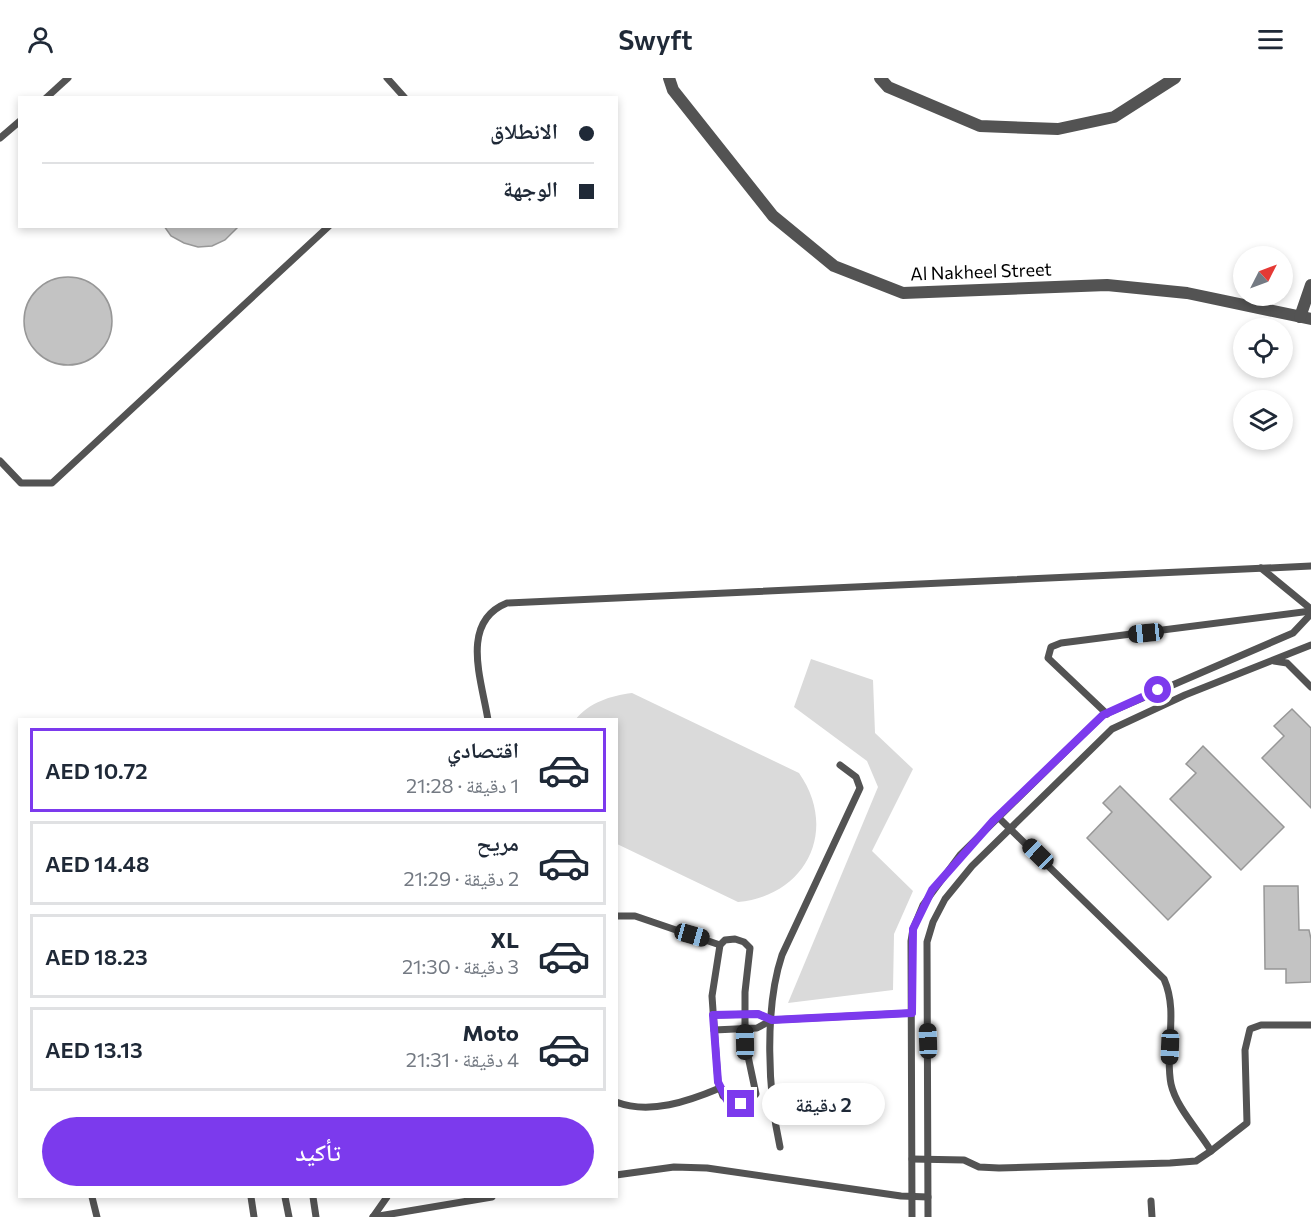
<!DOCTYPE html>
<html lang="ar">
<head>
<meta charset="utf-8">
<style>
  :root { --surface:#fff; --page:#f6f6f7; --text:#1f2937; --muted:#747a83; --line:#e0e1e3; --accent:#7c3aed }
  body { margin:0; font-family:Commissioner,"Noto Naskh Arabic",sans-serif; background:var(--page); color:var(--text); direction:rtl; height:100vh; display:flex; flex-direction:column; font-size:22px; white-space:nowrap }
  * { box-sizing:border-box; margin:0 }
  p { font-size:20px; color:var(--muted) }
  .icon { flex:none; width:33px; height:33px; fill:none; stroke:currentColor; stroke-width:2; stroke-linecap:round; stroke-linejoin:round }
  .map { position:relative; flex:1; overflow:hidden; direction:ltr }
  .drawer { position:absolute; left:18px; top:640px; width:600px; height:480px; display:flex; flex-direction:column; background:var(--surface); border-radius:0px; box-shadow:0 3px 9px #0003; direction:rtl }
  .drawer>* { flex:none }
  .guide { position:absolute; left:18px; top:18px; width:600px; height:132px; border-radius:0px; box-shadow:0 3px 9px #0003; direction:rtl; display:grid; align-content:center; height:132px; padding:0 24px; background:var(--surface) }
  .needle { width:39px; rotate:48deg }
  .controls { position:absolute; left:1233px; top:168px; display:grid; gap:12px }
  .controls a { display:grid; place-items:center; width:60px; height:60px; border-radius:50%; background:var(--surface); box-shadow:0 3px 9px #0003; font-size:30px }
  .end { position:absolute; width:27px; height:27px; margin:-14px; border:8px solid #7c3aed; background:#fff; box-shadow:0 0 0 3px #fff }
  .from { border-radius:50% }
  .bubble { position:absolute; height:42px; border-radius:21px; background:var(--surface); box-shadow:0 3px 9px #0003; font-size:20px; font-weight:600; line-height:42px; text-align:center; direction:rtl }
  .car { position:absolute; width:18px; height:36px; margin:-18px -9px; border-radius:8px; box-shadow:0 0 4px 2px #0007; background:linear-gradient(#222 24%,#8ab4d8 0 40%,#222 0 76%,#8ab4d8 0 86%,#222 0) }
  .guide b { display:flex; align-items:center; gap:21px; height:57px; font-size:22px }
  .guide b+b { border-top:2px solid var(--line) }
  .guide i { width:15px; height:15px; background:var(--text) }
  ul { padding:10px 0 0; list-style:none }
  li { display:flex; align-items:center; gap:18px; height:84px; margin:0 12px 9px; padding:0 12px; border:3px solid var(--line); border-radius:0px }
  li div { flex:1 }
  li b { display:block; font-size:22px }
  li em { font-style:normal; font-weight:600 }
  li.active { border-color:var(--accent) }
  li>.icon { width:54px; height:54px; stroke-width:1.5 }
  .primary-button { display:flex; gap:12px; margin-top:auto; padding:12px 24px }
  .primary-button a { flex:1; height:69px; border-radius:36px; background:var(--accent); color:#fff; font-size:24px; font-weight:600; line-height:69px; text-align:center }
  header { display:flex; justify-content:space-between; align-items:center; height:78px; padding:0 24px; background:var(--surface); font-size:27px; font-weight:600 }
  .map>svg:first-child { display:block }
  .green { fill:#dadada }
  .building { fill:#c3c3c3; stroke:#979797; stroke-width:1.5 }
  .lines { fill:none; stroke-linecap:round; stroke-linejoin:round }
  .lane { stroke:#535353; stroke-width:7 }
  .street { stroke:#535353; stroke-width:12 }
  .route { stroke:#7c3aed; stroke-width:8 }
  .labels { text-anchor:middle; stroke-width:4.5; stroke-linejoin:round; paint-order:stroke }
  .street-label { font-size:18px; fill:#000; stroke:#fff }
</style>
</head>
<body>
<header><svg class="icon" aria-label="menu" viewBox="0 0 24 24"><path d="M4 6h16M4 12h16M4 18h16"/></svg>Swyft<svg class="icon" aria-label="person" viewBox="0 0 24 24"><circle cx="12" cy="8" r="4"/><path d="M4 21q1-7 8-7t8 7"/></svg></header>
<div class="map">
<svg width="1311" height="1139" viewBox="0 0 1311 1139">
  <rect width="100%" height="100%" fill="#fff"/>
  <g class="green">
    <polygon points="811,581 873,602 875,655 913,691 872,773 913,813 894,856 893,912 788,925 878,709 867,683 794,629"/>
    <path d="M 632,615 L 799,695 C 839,752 806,818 738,824 L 617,766 L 616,642 L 575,642 C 590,624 610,618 632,615 Z"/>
  </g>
  <g class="building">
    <polygon points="164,148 239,148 225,162 212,168 198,169 184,165 171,158"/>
    <circle cx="68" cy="243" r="44"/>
    <polygon points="1292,631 1311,650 1311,730 1262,680 1284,658 1274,648"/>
    <polygon points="1203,668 1284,749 1241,792 1170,721 1196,695 1186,686"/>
    <polygon points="1120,708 1211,799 1168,842 1087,760 1112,734 1103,725"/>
    <polygon points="1264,808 1298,808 1299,852 1309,852 1311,861 1311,904 1286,905 1286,891 1265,891"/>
  </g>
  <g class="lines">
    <g class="lane">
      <polyline points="387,0 405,20"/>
      <polyline points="46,20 68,0"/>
      <polyline points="0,60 20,43"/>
      <polyline points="0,383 21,405 52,405 329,148"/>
      <polyline points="1261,490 1311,531"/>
      <polyline points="1274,583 1287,585 1311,609"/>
      <polyline points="1107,636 1048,580 1051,569 1061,565 1311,533"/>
      <path d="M 488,642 C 482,603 459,544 507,525 L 1311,488"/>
      <polyline points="616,838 635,838 720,867"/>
      <polygon points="735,861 744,864 750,870 745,914 745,964 756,1016 748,1024 733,1027 723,1018 718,1004 712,918 720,867 725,862"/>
      <polyline points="713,937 758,936 772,942"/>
      <polyline points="714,952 757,950 772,942 912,935"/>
      <path d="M 616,1024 C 650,1037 689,1023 720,1010"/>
      <path d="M 780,1069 C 768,1015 764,931 782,877 L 860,710 L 856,699 L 840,687"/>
      <polyline points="1211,1073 1247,1045 1245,972 1250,951 1261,947 1311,947"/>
      <path d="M 912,1081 L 964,1082 L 979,1089 L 999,1090 L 1170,1085 L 1196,1083 L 1211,1073 C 1199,1053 1176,1029 1171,1006 C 1164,970 1179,935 1164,901 L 998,739"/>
      <polyline points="616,1097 674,1089 707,1090 901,1118 928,1119"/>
      <polyline points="92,1119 97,1139"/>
      <polyline points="251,1119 254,1139"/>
      <polyline points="285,1119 289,1139"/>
      <polyline points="313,1119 316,1139"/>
      <polyline points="1151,1123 1152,1139"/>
      <polyline points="373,1139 492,1119"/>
      <polyline points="373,1139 387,1119"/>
      <polyline points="912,1139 911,863 913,851 923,827 960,777 1103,637 1293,555 1311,536"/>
      <polyline points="928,1139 927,864 933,844 945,821 972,788 1112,651 1185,617 1311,567"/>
    </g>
    <g class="street">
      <polyline points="669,0 673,12 773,138 834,188 903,215 1107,207 1187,215 1311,241"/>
      <polyline points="880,0 888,9 980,48 1058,51 1114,39 1175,0"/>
      <polyline points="1300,239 1311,207"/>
    </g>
  </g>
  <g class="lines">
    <polyline class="route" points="741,1026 728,1024 718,1004 713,937 758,936 772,942 912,935 913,851 932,812 993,743 1103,637 1158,612"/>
  </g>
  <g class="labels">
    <g class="street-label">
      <text transform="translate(981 194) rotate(-2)" y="6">Al Nakheel Street</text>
    </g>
  </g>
</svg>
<div class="controls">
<a><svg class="needle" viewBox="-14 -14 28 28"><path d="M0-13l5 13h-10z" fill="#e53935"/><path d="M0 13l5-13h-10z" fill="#747a83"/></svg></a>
<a><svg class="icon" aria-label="locate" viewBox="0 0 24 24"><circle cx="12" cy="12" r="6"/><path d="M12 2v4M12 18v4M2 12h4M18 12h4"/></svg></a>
<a><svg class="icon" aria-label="layers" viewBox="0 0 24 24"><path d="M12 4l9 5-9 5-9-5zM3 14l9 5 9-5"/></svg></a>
</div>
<i class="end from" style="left:1158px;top:612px"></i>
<i class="end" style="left:741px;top:1026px"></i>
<div class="bubble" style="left:762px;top:1005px;width:123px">2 دقيقة</div>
<i class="car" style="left:1146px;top:555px;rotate:264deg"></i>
<i class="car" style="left:1038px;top:776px;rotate:314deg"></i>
<i class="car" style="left:692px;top:857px;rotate:106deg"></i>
<i class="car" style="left:928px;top:963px;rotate:358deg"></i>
<i class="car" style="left:745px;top:964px;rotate:359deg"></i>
<i class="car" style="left:1170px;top:969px;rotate:182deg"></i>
<div class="guide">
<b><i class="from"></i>الانطلاق</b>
<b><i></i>الوجهة</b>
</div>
<section class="drawer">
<ul>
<li class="active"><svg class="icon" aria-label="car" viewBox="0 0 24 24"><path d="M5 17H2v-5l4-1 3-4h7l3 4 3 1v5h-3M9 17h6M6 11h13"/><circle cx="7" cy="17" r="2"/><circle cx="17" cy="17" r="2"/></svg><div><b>اقتصادي</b><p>1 دقيقة · 21:28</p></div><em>AED 10.72</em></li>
<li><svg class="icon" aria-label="car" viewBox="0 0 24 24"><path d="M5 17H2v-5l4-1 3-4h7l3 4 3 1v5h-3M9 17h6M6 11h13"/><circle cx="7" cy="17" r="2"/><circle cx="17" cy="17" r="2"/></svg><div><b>مريح</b><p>2 دقيقة · 21:29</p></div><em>AED 14.48</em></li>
<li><svg class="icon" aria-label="car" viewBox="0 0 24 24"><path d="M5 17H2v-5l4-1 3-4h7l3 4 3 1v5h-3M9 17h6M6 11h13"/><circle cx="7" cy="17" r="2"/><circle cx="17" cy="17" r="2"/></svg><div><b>XL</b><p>3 دقيقة · 21:30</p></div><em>AED 18.23</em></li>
<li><svg class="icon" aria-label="car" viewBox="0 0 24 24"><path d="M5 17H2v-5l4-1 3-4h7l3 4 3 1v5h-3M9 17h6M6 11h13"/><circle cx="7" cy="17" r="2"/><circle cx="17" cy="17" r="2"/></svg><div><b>Moto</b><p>4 دقيقة · 21:31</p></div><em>AED 13.13</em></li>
</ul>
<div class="primary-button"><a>تأكيد</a></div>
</section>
</div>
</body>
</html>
